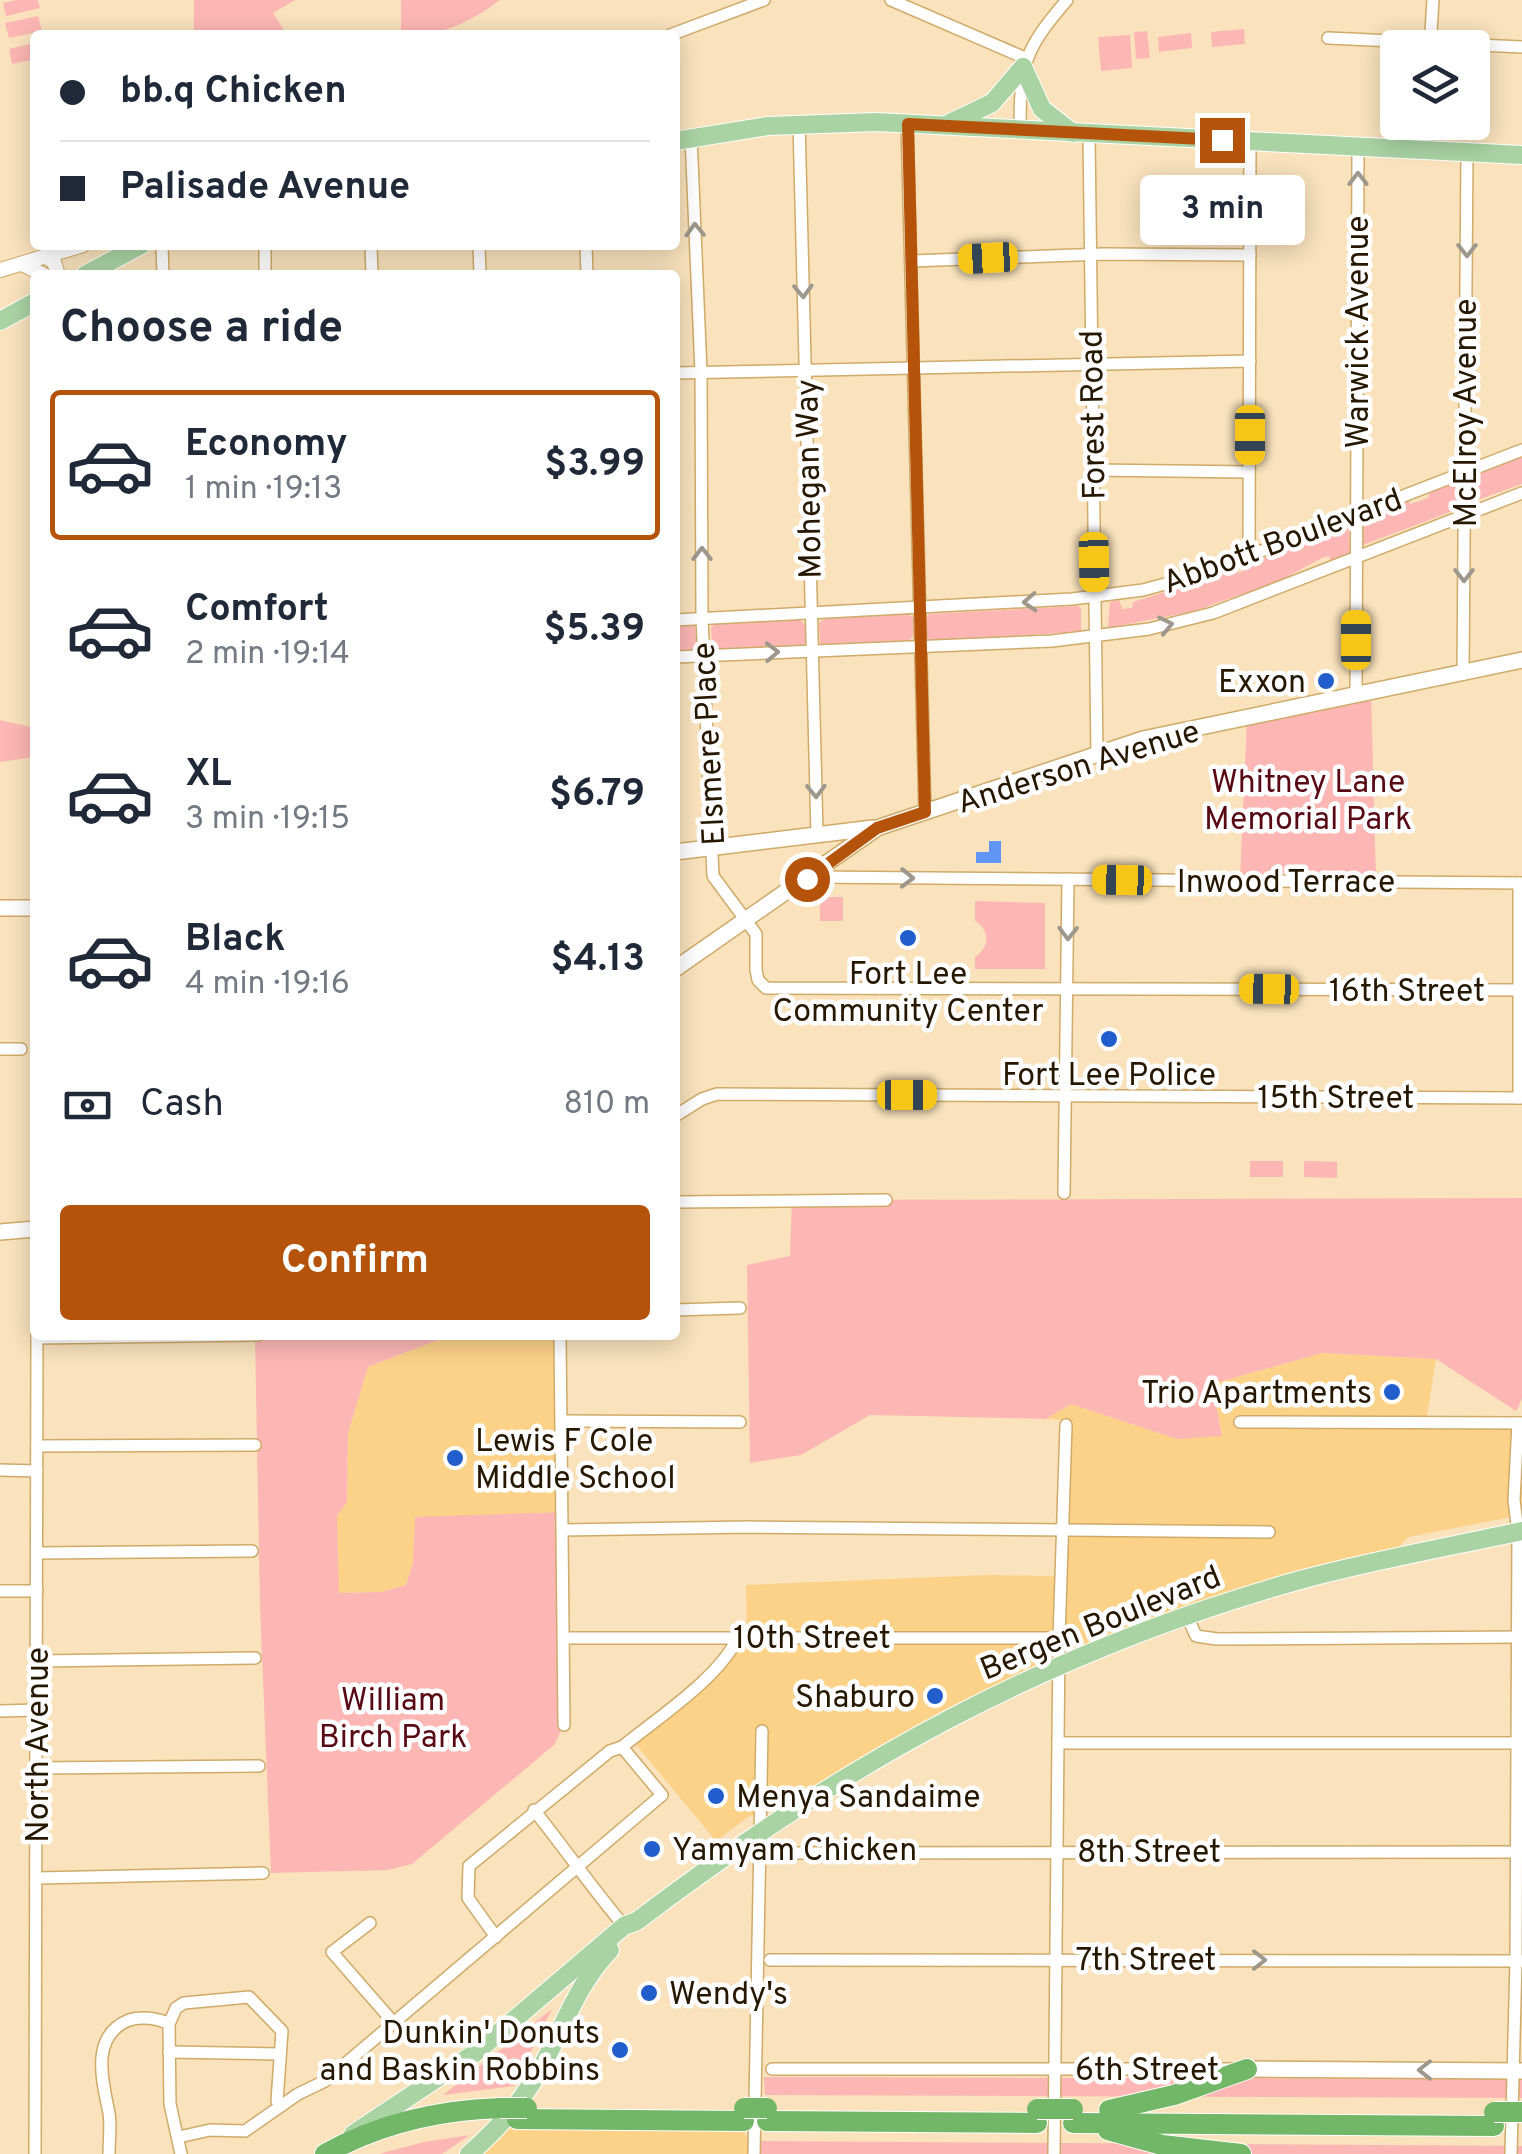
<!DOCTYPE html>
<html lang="en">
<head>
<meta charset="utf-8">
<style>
  :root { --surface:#fff; --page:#f6f6f7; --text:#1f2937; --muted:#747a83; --line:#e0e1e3; --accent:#b45309 }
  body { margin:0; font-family:Overpass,sans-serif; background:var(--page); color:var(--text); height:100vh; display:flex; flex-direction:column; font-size:38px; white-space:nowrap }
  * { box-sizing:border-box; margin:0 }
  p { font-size:32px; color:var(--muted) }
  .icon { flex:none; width:55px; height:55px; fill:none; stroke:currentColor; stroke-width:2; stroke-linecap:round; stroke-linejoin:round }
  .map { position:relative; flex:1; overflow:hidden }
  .drawer { position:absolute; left:30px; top:270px; width:650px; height:1070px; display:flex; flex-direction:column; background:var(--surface); border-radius:10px; box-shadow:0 5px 25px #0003 }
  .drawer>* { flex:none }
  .guide { position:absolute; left:30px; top:30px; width:650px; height:220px; border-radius:10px; box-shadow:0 5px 25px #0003; display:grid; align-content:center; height:220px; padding:0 30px; background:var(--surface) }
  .controls { position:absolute; left:1380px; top:30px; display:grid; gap:20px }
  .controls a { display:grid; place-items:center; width:110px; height:110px; border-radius:10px; background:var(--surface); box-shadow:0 5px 25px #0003; font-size:50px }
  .end { position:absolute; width:45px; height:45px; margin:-22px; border:12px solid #b45309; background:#fff; box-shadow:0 0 0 5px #fff }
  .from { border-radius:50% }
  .bubble { position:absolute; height:70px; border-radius:10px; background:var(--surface); box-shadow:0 5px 25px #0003; font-size:32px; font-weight:700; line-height:70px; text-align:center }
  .car { position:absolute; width:30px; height:60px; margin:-30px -15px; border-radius:12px; box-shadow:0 0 8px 2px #0007; background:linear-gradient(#f5c518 24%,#345 0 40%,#f5c518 0 76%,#345 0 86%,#f5c518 0) }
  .guide b { display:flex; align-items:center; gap:35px; height:95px; font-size:38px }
  .guide b+b { border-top:2px solid var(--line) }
  .guide i { width:25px; height:25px; background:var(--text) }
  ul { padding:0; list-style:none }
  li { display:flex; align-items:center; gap:30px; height:150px; margin:0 20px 15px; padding:0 10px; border:5px solid transparent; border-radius:10px }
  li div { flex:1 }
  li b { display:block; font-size:38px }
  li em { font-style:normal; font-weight:700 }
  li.on { border-color:var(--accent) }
  li>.icon { width:90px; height:90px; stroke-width:1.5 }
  h2 { padding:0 30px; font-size:45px; line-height:120px }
  .pay { display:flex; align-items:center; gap:25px; height:110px; padding:0 30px; font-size:38px }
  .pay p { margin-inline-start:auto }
  .action { display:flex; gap:20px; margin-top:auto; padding:20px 30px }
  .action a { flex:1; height:115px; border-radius:10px; background:var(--accent); color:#fff; font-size:40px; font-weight:700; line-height:115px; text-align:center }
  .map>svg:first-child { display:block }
  .built { fill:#fcd288 }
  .green { fill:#fcb7b4 }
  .water { fill:#6095f4 }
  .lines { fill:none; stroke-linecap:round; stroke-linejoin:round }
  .minor-casing { stroke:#cfaa69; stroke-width:14 }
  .tertiary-casing { stroke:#cfaa69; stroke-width:16 }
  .secondary-casing { stroke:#cfaa69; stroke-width:18 }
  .primary-casing { stroke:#fff; stroke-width:20 }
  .motorway-casing { stroke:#fff; stroke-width:22 }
  .minor { stroke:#fff; stroke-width:11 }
  .tertiary { stroke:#fff; stroke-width:14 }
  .secondary { stroke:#fff; stroke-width:15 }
  .primary { stroke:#aad3a4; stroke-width:18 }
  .motorway { stroke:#72b667; stroke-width:20 }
  .motorway-bridge-casing { stroke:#fff; stroke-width:22; stroke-linecap:butt }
  .motorway-bridge { stroke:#72b667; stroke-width:20 }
  .oneway { stroke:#9d978c }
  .route { stroke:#b45309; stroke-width:12 }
  .poi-dot { fill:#215ecb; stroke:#fff; stroke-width:4 }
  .labels { text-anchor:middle; stroke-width:9; stroke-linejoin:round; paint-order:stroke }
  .street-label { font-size:32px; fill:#251700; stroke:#fff }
  .poi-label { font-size:32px; fill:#251700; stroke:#fff; text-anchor:end }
  .park-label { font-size:32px; fill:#580914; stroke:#fff }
</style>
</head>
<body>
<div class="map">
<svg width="1522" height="2154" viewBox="0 0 1522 2154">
  <rect width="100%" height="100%" fill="#f9e2bc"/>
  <g class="built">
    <polygon points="451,1335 560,1335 564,1512 413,1563 406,1585 381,1592 338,1593 337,1516 347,1502 348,1433 368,1367"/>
    <polygon points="1322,1353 1436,1359 1426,1422 1522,1423 1522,1515 1408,1537 1389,1558 1059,1664 813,1795 748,1817 716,1841 628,1735 710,1670 747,1636 746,1585 987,1575 1062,1576 1064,1420 1046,1419 1071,1404 1177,1439 1222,1435 1212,1384"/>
    <polygon points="743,2127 752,2154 478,2154 506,2128"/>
  </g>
  <g class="green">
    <polygon points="16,0 38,0 40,8 6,16 3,3"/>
    <polygon points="194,0 295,0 273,13 287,35 194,35"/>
    <path d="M 401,0 L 500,0 C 467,24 444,35 401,35 Z"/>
    <polygon points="38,16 42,31 9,38 5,23"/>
    <polygon points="1244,29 1245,44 1212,47 1211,32"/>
    <polygon points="1147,31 1150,58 1136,59 1134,32"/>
    <polygon points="1191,33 1192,48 1159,52 1158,37"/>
    <polygon points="1130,35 1132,68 1101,71 1098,37"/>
    <polygon points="35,43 35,59 12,64 9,49"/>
    <polygon points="1522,457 1522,484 1472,502 1472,476"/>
    <polygon points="1452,483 1458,485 1458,509 1363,545 1364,520 1409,501 1410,504 1428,498 1429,493"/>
    <polygon points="1344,525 1349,527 1350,553 1330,561 1329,556 1322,558 1279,581 1194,611 1108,628 1110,602 1119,600 1122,609 1132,608 1133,602 1235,570 1239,573 1246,569 1245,566"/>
    <path d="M 1078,606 L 1081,608 L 1081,632 L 930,641 C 925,635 924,619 929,614 Z"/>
    <polygon points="909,614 913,618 913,636 908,642 822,646 820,643 819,623 826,618"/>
    <polygon points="799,619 805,625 805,643 802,647 716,651 712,647 711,627 717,623"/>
    <polygon points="695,624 697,650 675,653 675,625"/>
    <polygon points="1371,693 1376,881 1240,880 1247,718"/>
    <polygon points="0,720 35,728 35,757 0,762"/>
    <rect x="820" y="897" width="23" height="24"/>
    <path d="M 975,901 L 1045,903 L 1045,969 L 975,969 L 975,957 C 990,947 990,930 975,921 Z"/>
    <rect x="1250" y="1161" width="33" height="16"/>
    <polygon points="1304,1161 1337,1162 1337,1178 1304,1177"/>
    <polygon points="1522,1198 1522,1399 1516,1411 1436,1359 1322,1353 1212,1384 1222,1436 1177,1439 1071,1404 1046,1419 870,1415 801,1455 750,1463 747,1265 790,1256 792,1200"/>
    <polygon points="451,1335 368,1367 348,1433 347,1502 337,1516 339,1593 381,1592 406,1585 413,1563 415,1517 564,1512 564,1725 554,1745 412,1864 387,1870 271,1873 260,1606 255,1336"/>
    <polygon points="552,2009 514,2086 443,2095"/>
    <polygon points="764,2077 1522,2079 1522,2098 765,2095"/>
    <polygon points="470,2135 442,2154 379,2154 424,2142"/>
    <polygon points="756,2141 1522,2146 1522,2154 761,2154"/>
  </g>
  <polygon class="water" points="989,841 1001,841 1001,863 976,863 976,852 989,852"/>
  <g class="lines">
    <defs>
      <g id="minor">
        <polyline points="891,0 1025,58"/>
        <polyline points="670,35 764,0"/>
        <polyline points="1328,38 1522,47"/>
        <polyline points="1430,48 1433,0"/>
        <polyline points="799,123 817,834"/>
        <polyline points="907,124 925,813"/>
        <path d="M 1020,130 C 1020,64 1024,50 1067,0"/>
        <polyline points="1089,134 1097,755"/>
        <polyline points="691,137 701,372 702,619 713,876 756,934 756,970 758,980 766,988 1522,990"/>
        <polyline points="1425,150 1427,122"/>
        <polyline points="162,245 163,275"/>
        <polyline points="265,245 265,275"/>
        <polyline points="371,245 372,275"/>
        <polyline points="479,245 480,275"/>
        <polyline points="586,245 587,275"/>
        <polyline points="912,261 1103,254 1250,255"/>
        <polyline points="675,373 1250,361"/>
        <polyline points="1093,470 1249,472"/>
        <polyline points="1249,556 1250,142"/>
        <polyline points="675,620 1072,599 1143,590 1202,574 1522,450"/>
        <polyline points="675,657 1052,641 1149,629 1213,613 1522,493"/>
        <polyline points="1463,674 1467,153"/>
        <polyline points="1356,696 1358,147"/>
        <polyline points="810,877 1522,883"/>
        <polyline points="0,1049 21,1049"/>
        <polyline points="1519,1098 1519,883"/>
        <polyline points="675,1116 702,1099 717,1094 1522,1098"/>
        <polyline points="1064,1193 1068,879"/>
        <polyline points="675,1202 886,1200"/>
        <polyline points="675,1310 740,1308"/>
        <polyline points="560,1335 564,1725"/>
        <polyline points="37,1338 258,1335"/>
        <polyline points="562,1421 740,1422"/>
        <polyline points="1240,1422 1522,1423"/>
        <polyline points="37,1446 255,1445"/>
        <polyline points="0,1470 37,1471"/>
        <polyline points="563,1530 748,1527 1269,1532"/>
        <polyline points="37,1553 252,1551"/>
        <polyline points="0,1591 37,1591"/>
        <polyline points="1187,1616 1196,1636 1217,1639 1522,1637"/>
        <polyline points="564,1638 1059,1638"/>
        <polyline points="37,1661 255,1658"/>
        <polyline points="0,1711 37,1710"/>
        <polyline points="1058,1743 1522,1743"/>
        <polyline points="37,1768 259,1766"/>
        <path d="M 534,1810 C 565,1849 592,1888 624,1926"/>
        <polyline points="776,1853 1522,1852"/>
        <polyline points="37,1878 263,1873"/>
        <polyline points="370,1923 332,1952 393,2022"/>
        <path d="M 496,1937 L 468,1898 L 469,1866 L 610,1751 L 622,1747 C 660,1716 718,1679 739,1636"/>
        <polyline points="770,1960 1522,1961"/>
        <polyline points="169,2024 176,2008 184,2003 249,1997 282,2031 277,2101 281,2106"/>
        <polyline points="169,2052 278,2054"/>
        <polyline points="772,2069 1232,2069"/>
        <polyline points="179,2137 210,2130 245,2131 298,2094 325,2081 662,1795 622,1747"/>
        <polyline points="35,2154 37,1335"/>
        <path d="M 109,2154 C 109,2141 111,2126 109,2113 C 103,2083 89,2036 129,2020 C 141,2016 158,2018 169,2024 L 170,2104 L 181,2154"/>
        <polyline points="754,2154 762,1731"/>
        <polyline points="1054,2154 1059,1638 1066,1425"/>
        <polyline points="1511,2154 1516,1961 1518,1532 1514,1500 1518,1423"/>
      </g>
      <g id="tertiary">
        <polyline points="46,257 54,262 58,275"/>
        <polyline points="24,265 44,275"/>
        <polyline points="0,270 83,245"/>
      </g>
      <g id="secondary">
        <polyline points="675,852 873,828"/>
        <polyline points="0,908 35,908"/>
        <polyline points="675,969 877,828 1143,739 1522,660"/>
        <polyline points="0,1232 35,1229"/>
        <polyline points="1247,2069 1522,2071"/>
      </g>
      <g id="primary">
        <polyline points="1023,67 1042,109 1073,133"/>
        <polyline points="950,123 992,103 1023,67"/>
        <polyline points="675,141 768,126 876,122 1522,155"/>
        <polyline points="85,275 141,245"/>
        <polyline points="0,321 35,302"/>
        <path d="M 353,2134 L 475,2053 L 624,1926 L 637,1921 C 845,1763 1046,1651 1300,1580 C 1373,1560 1448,1547 1522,1531"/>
        <path d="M 469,2154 C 497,2130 521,2103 539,2071 C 563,2030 576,1985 610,1950"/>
      </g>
      <g id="motorway">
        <polyline points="1109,2110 1174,2095 1247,2069"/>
        <polyline points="517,2119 744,2121"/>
        <polyline points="767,2121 1037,2123"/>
        <polyline points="1073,2123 1494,2126"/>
        <polyline points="1108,2130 1162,2145 1241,2154"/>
        <path d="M 325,2154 C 380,2123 437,2110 500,2108"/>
      </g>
    </defs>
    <use href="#minor" class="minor-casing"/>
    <use href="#tertiary" class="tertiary-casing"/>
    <use href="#secondary" class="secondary-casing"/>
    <use href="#primary" class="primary-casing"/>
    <use href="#motorway" class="motorway-casing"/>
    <use href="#minor" class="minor"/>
    <use href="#tertiary" class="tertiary"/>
    <use href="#secondary" class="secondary"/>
    <use href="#primary" class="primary"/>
    <use href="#motorway" class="motorway"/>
    <defs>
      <g id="motorway-bridge">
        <polyline points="500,2108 527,2108"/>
        <polyline points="744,2108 767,2108"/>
        <polyline points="1037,2109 1073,2109"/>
        <polyline points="1494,2112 1522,2112"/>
      </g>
    </defs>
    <use href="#motorway-bridge" class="motorway-bridge-casing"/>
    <use href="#motorway-bridge" class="motorway-bridge"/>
  </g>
  <defs><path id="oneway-chevron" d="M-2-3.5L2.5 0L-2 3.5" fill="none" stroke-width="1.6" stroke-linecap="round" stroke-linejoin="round" transform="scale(2.5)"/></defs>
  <g class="oneway">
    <use href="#oneway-chevron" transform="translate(1358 179) rotate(-90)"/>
    <use href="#oneway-chevron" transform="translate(695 230) rotate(-92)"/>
    <use href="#oneway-chevron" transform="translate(1467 250) rotate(90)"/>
    <use href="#oneway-chevron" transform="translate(803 291) rotate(88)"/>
    <use href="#oneway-chevron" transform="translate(702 554) rotate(-90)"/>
    <use href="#oneway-chevron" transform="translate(1464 575) rotate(90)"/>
    <use href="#oneway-chevron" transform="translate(1030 602) rotate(177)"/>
    <use href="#oneway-chevron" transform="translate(1166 625) rotate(-12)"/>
    <use href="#oneway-chevron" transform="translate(772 652) rotate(-2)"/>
    <use href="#oneway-chevron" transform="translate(816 791) rotate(89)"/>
    <use href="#oneway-chevron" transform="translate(907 878) rotate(1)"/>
    <use href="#oneway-chevron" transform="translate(1068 933) rotate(91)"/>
    <use href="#oneway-chevron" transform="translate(1259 1960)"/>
    <use href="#oneway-chevron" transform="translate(1425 2070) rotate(-180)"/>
  </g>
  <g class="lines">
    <polyline class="route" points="807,879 877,828 925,812 908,124 1222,140"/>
  </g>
  <g class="poi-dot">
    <circle cx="1326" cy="681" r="10"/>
    <circle cx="908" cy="938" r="10"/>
    <circle cx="1109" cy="1039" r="10"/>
    <circle cx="1392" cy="1392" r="10"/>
    <circle cx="455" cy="1458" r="10"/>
    <circle cx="935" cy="1696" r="10"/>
    <circle cx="716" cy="1796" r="10"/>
    <circle cx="652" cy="1849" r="10"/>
    <circle cx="649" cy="1993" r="10"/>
    <circle cx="620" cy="2050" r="10"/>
  </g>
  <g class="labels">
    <g class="street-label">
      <text transform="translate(1357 332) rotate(-90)" y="11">Warwick Avenue</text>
      <text transform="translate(1465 413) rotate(-90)" y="11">McElroy Avenue</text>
      <text transform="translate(1092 415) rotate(-91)" y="11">Forest Road</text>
      <text transform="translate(808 479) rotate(-91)" y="11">Mohegan Way</text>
      <text transform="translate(1282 540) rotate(-20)" y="11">Abbott Boulevard</text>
      <text transform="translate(708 744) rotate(-93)" y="11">Elsmere Place</text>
      <text transform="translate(1078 766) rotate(-17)" y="11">Anderson Avenue</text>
      <text x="1286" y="892">Inwood Terrace</text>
      <text x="1407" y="1001">16th Street</text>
      <text x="1336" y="1108">15th Street</text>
      <text transform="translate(1100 1622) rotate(-22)" y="11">Bergen Boulevard</text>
      <text x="812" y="1648">10th Street</text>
      <text transform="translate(37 1745) rotate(-90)" y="11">North Avenue</text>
      <text x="1149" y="1862">8th Street</text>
      <text x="1146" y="1970">7th Street</text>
      <text x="1147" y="2080">6th Street</text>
    </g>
    <g class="poi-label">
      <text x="1306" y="692">Exxon</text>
      <text x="908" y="984" text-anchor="middle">Fort Lee<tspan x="908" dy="37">Community Center</tspan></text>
      <text x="1109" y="1085" text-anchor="middle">Fort Lee Police</text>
      <text x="1372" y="1403">Trio Apartments</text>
      <text x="475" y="1451" text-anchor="start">Lewis F Cole<tspan x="475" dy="37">Middle School</tspan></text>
      <text x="915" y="1707">Shaburo</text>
      <text x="736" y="1807" text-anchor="start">Menya Sandaime</text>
      <text x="672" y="1860" text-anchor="start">Yamyam Chicken</text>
      <text x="669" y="2004" text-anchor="start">Wendy's</text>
      <text x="600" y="2043">Dunkin' Donuts<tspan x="600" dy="37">and Baskin Robbins</tspan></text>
    </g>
    <g class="park-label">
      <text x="1308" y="792">Whitney Lane<tspan x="1308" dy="37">Memorial Park</tspan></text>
      <text x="393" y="1710">William<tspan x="393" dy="37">Birch Park</tspan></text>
    </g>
  </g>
</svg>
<div class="controls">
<a><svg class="icon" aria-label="layers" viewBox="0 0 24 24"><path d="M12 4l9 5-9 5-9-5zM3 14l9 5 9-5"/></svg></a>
</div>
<i class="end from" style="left:807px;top:879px"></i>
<i class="end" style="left:1222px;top:140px"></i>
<div class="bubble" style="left:1140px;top:175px;width:165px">3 min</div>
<i class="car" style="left:988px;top:258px;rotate:267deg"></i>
<i class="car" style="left:1250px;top:435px;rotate:180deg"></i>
<i class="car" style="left:1094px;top:562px;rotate:179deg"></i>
<i class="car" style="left:1356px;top:640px;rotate:0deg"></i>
<i class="car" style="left:1122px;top:880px;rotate:271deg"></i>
<i class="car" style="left:1269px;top:989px;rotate:271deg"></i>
<i class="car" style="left:907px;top:1095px;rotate:90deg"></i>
<div class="guide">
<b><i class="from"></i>bb.q Chicken</b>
<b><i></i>Palisade Avenue</b>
</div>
<section class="drawer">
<h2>Choose a ride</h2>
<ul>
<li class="on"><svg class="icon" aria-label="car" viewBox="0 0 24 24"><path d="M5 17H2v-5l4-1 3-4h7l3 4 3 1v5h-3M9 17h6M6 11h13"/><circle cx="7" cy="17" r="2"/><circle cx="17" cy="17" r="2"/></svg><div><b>Economy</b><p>1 min · 19:13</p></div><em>$3.99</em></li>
<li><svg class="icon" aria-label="car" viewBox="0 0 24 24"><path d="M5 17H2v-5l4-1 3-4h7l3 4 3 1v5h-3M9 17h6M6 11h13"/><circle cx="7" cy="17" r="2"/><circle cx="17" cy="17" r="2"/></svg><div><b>Comfort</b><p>2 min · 19:14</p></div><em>$5.39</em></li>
<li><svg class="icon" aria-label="car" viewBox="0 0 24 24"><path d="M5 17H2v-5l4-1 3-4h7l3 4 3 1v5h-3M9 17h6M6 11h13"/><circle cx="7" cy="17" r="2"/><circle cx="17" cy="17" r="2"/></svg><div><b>XL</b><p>3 min · 19:15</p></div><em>$6.79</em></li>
<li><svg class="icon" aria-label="car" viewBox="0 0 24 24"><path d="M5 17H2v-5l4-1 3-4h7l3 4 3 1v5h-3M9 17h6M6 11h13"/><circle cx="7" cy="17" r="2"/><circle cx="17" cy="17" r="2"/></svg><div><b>Black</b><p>4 min · 19:16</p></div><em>$4.13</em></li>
</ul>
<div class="pay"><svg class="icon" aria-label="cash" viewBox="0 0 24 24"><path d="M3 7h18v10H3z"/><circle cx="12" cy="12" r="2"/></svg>Cash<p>810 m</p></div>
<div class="action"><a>Confirm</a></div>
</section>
</div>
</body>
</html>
